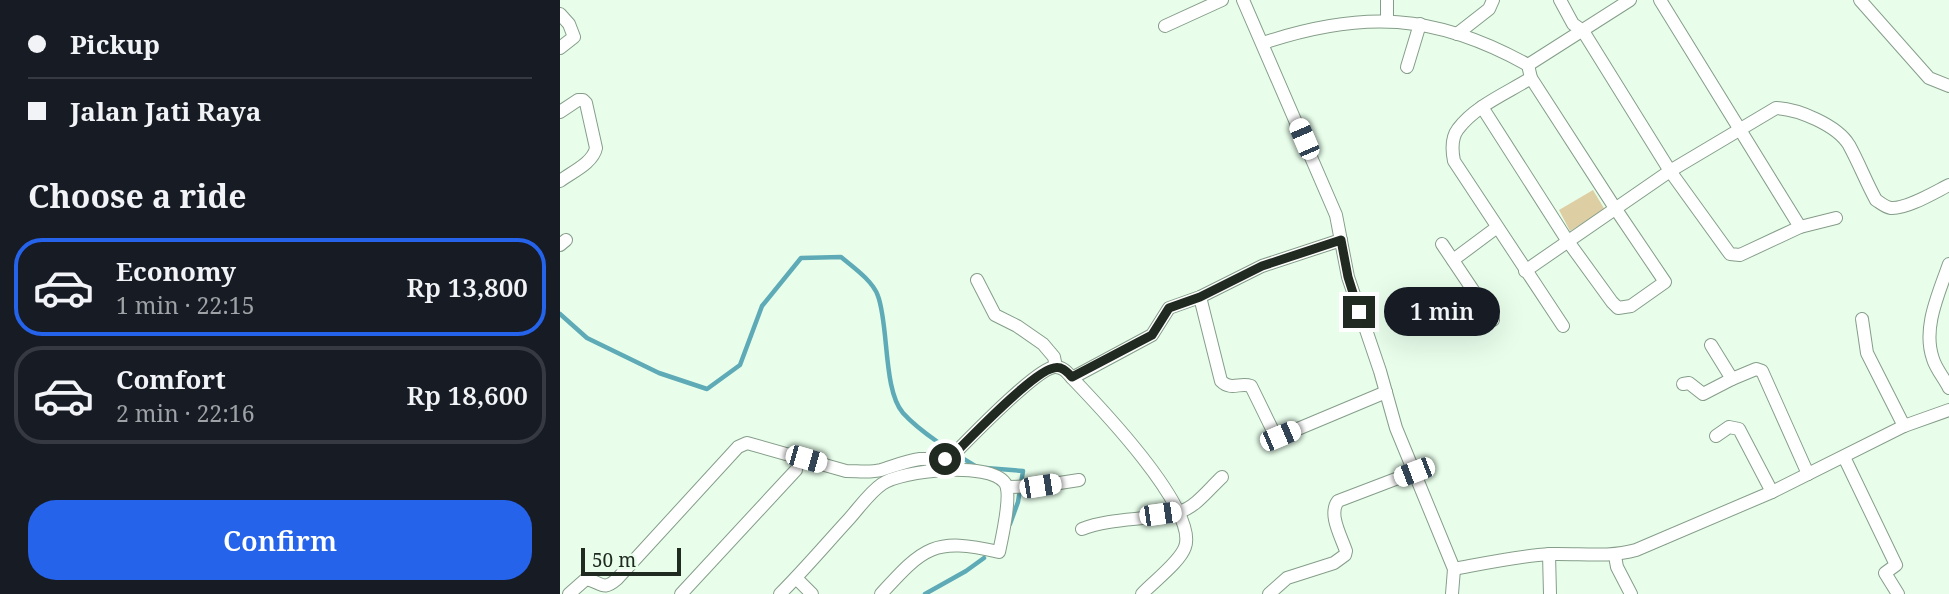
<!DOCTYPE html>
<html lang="en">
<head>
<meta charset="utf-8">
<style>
  :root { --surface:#171b24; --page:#242831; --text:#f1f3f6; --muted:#9ea1a6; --line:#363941; --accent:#2563eb }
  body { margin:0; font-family:"Noto Serif",serif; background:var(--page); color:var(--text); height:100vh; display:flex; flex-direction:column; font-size:26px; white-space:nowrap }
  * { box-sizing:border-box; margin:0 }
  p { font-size:23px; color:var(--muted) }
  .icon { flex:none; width:38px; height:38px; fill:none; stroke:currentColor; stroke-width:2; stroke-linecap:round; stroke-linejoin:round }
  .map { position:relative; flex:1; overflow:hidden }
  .drawer { display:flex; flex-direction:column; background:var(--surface); width:560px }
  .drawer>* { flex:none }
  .guide { display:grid; align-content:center; height:154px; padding:0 28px; background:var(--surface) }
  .scale { position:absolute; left:21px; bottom:18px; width:100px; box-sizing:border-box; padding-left:7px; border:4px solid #202a21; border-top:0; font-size:19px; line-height:24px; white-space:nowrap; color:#202a21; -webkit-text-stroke:5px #e8feeb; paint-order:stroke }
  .end { position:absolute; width:32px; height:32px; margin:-16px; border:9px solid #202a21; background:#fff; box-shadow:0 0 0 4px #fff }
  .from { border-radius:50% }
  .bubble { position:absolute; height:49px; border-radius:24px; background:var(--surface); box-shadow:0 7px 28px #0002; font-size:23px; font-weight:600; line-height:49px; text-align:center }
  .car { position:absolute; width:21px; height:42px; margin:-21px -10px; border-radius:9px; box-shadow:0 0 5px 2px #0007; background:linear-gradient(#fff 24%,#345 0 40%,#fff 0 76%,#345 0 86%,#fff 0) }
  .guide b { display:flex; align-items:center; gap:24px; height:66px; font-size:26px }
  .guide b+b { border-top:2px solid var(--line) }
  .guide i { width:18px; height:18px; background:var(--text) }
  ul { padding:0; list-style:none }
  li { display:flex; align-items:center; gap:21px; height:98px; margin:0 14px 10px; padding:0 14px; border:4px solid var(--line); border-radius:28px }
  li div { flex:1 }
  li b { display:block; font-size:26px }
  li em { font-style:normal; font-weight:600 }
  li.selected { border-color:var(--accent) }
  li>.icon { width:63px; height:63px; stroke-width:1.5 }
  h2 { padding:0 28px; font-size:32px; line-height:84px }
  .cta { display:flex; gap:14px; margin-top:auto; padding:14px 28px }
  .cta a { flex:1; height:80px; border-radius:28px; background:var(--accent); color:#fff; font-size:28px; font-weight:600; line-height:80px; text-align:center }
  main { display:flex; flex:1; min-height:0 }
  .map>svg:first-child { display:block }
  .green { fill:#decea4 }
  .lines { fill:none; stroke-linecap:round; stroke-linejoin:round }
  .stream { stroke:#5eabb7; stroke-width:4.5 }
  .minor-casing { stroke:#859e89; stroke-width:14 }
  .minor { stroke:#fff; stroke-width:12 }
  .route { stroke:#202a21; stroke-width:9 }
</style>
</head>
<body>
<main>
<section class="drawer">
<div class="guide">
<b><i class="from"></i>Pickup</b>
<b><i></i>Jalan Jati Raya</b>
</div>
<h2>Choose a ride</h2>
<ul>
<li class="selected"><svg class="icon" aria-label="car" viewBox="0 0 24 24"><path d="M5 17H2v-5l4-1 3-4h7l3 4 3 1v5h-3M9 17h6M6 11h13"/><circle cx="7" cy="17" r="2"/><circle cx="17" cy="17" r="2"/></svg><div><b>Economy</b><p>1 min · 22:15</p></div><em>Rp 13,800</em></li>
<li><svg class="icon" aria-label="car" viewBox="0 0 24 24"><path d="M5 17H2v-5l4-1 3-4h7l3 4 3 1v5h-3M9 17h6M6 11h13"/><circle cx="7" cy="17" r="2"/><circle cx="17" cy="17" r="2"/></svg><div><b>Comfort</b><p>2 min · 22:16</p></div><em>Rp 18,600</em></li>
</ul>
<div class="cta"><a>Confirm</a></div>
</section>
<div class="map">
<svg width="1389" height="594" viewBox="0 0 1389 594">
  <rect width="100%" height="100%" fill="#e8feeb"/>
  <polygon class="green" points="1033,190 1045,210 1010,231 999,210"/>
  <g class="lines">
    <g class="stream">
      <path d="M 0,314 L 27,338 L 99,373 L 147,389 L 180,365 L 202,306 L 241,258 L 281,257 C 293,267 313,281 318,296 C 329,326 323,390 343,413 C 361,433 394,453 417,467"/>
      <polyline points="426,468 463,471 458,502 450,524"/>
      <polyline points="365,594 406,571 424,558"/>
    </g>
    <defs>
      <g id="minor">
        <polyline points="683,0 776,215 788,277 820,371 836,428 894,569 892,594"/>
        <polyline points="827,0 827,20"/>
        <polyline points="1000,0 1013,24 1023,31 1110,171 1170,254 1180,255 1240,227 1276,218"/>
        <polyline points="1100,0 1240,227"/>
        <polyline points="1300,0 1369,78 1389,86"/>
        <polyline points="0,14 9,24 14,37 0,48"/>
        <polyline points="605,26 662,0"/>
        <polyline points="897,34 929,9 933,0"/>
        <path d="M 703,43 C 802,10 875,13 968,65 L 1070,0"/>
        <polyline points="847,67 860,24"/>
        <path d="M 971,78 C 947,93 915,106 898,129 C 891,138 892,151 894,161 L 1003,326"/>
        <polyline points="922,107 1007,240 1052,302 1058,308 1071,306 1105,282 1055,208 971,78 968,65"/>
        <path d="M 0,112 L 18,100 L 23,100 L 26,103 L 36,148 C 33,163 12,172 0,181"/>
        <polyline points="882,244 933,320"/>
        <polyline points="0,245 6,240"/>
        <polyline points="893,260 936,228"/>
        <path d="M 1389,264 C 1379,293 1362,328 1373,359 C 1376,369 1384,378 1389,388"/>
        <path d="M 965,271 L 1110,171 L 1216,108 C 1238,109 1277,125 1289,145 C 1299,163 1306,182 1316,200 C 1321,203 1325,207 1331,208 C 1347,209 1375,192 1389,185"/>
        <polyline points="417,280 435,315 457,326 483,344 494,357 496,367"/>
        <path d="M 640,297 L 661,381 C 671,391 680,382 691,386 L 715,435 L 721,436 L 826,392"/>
        <polyline points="1302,319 1307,353 1344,426"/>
        <polyline points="1151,345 1172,379 1196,369 1202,371 1248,474"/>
        <polyline points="512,378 592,335 609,308 640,297 702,266 781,240"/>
        <polyline points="1123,384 1129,383 1143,394 1172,379"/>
        <polyline points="1156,436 1169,427 1179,429 1212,492"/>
        <polyline points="1284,457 1336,565 1325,573 1338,594"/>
        <polyline points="447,487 480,486 519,480"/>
        <path d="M 522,529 C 553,517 587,521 619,512 C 636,507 649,489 662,477"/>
        <polyline points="989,554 990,594"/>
        <polyline points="1055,556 1057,567 1071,594"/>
        <path d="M 894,569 C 926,563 958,556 990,554 C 1021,553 1047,558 1076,550 L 1212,492 L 1344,426 L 1389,410"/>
        <polyline points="236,578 252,594"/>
        <path d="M 9,594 L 26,579 C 42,582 42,592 57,579 L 178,447 L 187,443 L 286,471 C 298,471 310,473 321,470 C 334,466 346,461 360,459 C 372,458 382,460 393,455 C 409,439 475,370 494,367 C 502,366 507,372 512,378 C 538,405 639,510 625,547 C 620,562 593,582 582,594"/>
        <polyline points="121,594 236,470"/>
        <path d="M 220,594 C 244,570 266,544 289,519 C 299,508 309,493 322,484 C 342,470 429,461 445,483 C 452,494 442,538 439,552 C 374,537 364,547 321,594"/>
        <path d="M 709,594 L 727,578 L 774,563 L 785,555 L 786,551 C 781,536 768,514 778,501 L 854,472"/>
      </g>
    </defs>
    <use href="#minor" class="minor-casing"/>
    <use href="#minor" class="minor"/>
  </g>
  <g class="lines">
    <path class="route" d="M 385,459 L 393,455 C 410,438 475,370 494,368 C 502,366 507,372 512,377 L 592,335 L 609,308 L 640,297 L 702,266 L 781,240 L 788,277 L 799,312"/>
  </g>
</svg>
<div class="scale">50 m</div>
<i class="end from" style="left:385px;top:459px"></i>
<i class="end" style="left:799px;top:312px"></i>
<div class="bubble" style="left:824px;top:287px;width:116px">1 min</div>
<i class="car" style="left:744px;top:139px;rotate:337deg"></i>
<i class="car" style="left:720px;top:436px;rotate:67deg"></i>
<i class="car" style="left:246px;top:459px;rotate:106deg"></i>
<i class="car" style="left:854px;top:472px;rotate:249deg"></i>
<i class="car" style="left:480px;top:486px;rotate:81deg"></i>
<i class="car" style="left:600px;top:514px;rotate:82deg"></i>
</div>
</main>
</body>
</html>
